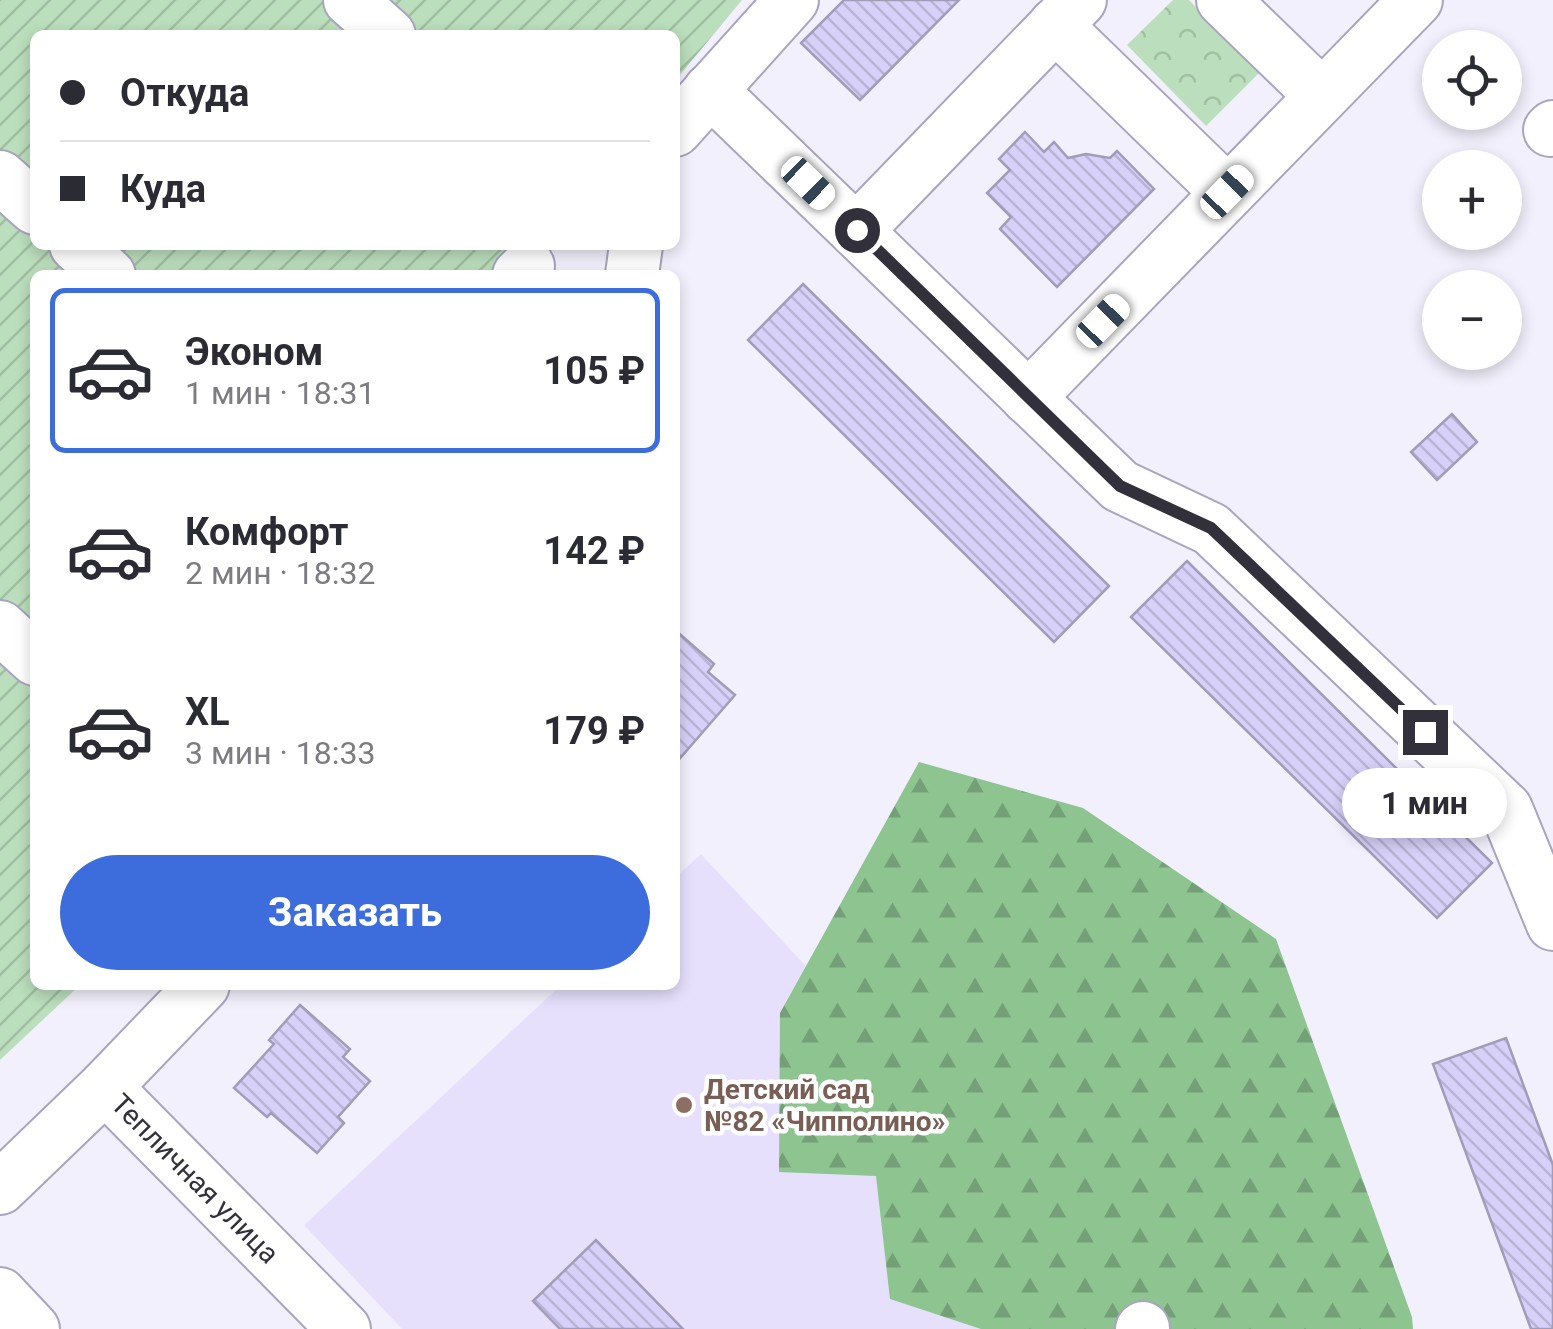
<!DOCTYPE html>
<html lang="ru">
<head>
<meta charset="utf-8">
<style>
  :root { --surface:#fff; --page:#f2f2f3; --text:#2b2b33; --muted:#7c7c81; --line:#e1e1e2; --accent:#3d6ddd }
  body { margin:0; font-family:Roboto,sans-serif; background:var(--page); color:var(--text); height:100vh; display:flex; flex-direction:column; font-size:38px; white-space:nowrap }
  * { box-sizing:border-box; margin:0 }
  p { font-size:32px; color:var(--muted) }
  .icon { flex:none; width:55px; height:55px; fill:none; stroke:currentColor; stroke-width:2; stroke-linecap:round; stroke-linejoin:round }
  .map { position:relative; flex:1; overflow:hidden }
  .side { position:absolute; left:30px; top:270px; width:650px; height:720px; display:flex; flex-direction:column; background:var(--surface); border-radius:15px; box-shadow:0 5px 15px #0003 }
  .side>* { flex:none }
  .top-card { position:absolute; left:30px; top:30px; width:650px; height:220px; border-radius:15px; box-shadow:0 5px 15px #0003; display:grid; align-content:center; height:220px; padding:0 30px; background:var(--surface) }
  .controls { position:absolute; left:1422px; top:30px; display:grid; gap:20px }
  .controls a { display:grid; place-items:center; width:100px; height:100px; border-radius:50%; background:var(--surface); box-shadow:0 5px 15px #0003; font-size:50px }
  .end { position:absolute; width:45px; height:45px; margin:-22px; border:12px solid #32303b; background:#fff; box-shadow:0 0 0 5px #fff }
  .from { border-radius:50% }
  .bubble { position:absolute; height:70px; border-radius:35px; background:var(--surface); box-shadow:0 5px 15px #0003; font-size:32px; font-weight:700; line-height:70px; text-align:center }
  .car { position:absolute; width:30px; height:60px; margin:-30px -15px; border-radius:12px; box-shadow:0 0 8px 2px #0007; background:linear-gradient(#fff 24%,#345 0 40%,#fff 0 76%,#345 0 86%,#fff 0) }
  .top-card b { display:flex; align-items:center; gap:35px; height:95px; font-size:38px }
  .top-card b+b { border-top:2px solid var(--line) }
  .top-card i { width:25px; height:25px; background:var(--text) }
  ul { padding:18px 0 0; list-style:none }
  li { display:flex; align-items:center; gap:30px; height:165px; margin:0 20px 15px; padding:0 10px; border:5px solid transparent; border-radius:15px }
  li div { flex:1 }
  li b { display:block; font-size:38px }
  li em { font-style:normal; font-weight:700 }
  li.on { border-color:var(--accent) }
  li>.icon { width:90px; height:90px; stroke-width:1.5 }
  .action { display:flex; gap:20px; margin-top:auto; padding:20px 30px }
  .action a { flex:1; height:115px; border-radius:60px; background:var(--accent); color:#fff; font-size:40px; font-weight:700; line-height:115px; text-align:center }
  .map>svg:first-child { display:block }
  .built { fill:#e6e0fd }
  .forest { fill:url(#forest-firs) }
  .park { fill:url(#park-crowns) }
  .garden { fill:url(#garden-furrows) }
  .building { fill:url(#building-back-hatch); stroke:#a19cb7; stroke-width:2.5 }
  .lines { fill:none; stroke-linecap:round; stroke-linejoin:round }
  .minor-casing { stroke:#a9a4bf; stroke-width:56 }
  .minor { stroke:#fff; stroke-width:52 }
  .route { stroke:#32303b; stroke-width:12 }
  .education-dot { fill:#8d6e63; stroke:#fff; stroke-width:4 }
  .labels { text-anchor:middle; stroke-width:9; stroke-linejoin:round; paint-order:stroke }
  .education-label { font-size:28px; font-weight:bold; fill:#785e54; stroke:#fff; text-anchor:start }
  .street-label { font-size:28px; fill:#32303b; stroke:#fff }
</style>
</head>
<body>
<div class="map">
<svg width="1553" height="1329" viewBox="0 0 1553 1329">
  <defs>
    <pattern id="forest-firs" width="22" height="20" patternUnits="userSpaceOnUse" patternTransform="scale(2.5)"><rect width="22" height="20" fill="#8dc490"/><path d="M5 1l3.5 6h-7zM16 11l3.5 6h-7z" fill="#74a077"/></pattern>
    <pattern id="park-crowns" width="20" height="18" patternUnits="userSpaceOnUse" patternTransform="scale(2.5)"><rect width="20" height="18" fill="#bbdebc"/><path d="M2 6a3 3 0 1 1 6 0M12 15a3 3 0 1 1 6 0" fill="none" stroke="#a1bfa2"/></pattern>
    <pattern id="garden-furrows" width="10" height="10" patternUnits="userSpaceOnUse" patternTransform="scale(2.5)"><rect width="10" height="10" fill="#bbdebc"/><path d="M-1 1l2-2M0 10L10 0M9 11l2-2" fill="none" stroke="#a1bfa2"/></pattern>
    <pattern id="building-back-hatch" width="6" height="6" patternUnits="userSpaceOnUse" patternTransform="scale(2.5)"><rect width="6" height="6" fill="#d7d0f8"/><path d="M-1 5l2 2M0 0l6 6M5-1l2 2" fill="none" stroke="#b9b3d6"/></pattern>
  </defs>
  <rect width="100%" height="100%" fill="#f2f0fc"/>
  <polygon class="built" points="701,854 1128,1310 1108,1329 402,1329 304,1225 561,985 675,985 675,878"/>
  <polygon class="forest" points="919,762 1083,808 1276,939 1412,1317 1413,1329 981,1329 890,1299 876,1176 779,1172 780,1013"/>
  <polygon class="park" points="1173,0 1189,0 1260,72 1206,126 1127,45"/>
  <polygon class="garden" points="0,0 742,0 675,81 675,35 35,35 35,245 529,245 500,275 35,275 35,985 80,985 0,1060"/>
  <g class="building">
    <polygon points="844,0 959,0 860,100 801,43"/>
    <polygon points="1025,132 1044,152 1054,142 1068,158 1086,154 1110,158 1117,151 1154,189 1057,287 1000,229 1011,217 987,193 1010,170 999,159"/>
    <polygon points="803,284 1109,586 1054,642 748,340"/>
    <polygon points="1452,414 1477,442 1437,480 1411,452"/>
    <polygon points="1187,561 1492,863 1437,918 1131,617"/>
    <polygon points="675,630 714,664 708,672 735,695 675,764"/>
    <polygon points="300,1005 350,1049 343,1057 370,1081 338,1117 344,1123 317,1153 271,1113 267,1117 234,1088 274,1044 269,1040"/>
    <polygon points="1506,1038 1553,1165 1553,1329 1531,1329 1433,1064"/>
    <polygon points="596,1240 683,1329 560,1329 533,1301"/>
  </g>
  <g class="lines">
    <defs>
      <g id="minor">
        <polyline points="350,0 389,35"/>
        <polyline points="1223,0 1322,96"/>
        <polyline points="1055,25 1227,192"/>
        <polyline points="710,90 1120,486 1211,529 1506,809 1553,924"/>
        <polyline points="675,130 792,0"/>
        <polyline points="1550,130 1553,127"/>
        <polyline points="0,177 35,208"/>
        <polyline points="857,230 1080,0"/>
        <polyline points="76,245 109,275"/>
        <polyline points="519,275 528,266"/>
        <polyline points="632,275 636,245"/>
        <polyline points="1028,398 1416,0"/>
        <polyline points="0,627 35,659"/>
        <path id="s1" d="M 203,985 L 105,1087 L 344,1329"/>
        <polyline points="0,1188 105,1087"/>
        <polyline points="0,1294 33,1329"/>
        <polyline points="1142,1329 1143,1328"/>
      </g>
    </defs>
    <use href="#minor" class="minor-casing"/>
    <use href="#minor" class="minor"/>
  </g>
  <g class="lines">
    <polyline class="route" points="857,230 1120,486 1211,528 1425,732"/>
  </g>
  <circle class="education-dot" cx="684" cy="1105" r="10"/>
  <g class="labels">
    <g class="education-label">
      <text x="704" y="1099">Детский сад<tspan x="704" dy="32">№82 «Чипполино»</tspan></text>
    </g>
    <g class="street-label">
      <text dy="10" stroke="none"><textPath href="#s1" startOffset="270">Тепличная улица</textPath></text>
    </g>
  </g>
</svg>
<div class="controls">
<a><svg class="icon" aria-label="locate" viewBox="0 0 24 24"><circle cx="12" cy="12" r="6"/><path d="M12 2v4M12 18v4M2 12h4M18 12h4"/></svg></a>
<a>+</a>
<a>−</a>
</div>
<i class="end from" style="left:857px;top:230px"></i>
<i class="end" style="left:1425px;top:732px"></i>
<div class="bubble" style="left:1342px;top:768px;width:165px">1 мин</div>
<i class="car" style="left:808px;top:183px;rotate:134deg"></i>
<i class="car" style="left:1227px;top:192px;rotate:44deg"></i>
<i class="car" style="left:1103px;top:321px;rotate:44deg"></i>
<div class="top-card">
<b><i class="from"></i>Откуда</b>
<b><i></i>Куда</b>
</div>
<section class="side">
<ul>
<li class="on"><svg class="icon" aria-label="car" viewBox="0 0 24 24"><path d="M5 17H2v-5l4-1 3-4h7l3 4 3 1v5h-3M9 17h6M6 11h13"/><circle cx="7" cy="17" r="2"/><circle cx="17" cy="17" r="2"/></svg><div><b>Эконом</b><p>1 мин · 18:31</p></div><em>105 ₽</em></li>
<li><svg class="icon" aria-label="car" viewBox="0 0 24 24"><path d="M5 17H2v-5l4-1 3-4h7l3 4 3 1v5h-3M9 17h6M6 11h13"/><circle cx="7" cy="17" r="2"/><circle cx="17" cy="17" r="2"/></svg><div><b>Комфорт</b><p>2 мин · 18:32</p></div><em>142 ₽</em></li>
<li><svg class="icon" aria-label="car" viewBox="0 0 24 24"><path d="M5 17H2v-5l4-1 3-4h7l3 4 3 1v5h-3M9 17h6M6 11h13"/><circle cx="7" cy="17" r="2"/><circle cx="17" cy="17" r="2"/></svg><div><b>XL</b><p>3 мин · 18:33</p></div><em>179 ₽</em></li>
</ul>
<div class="action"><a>Заказать</a></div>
</section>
</div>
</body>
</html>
